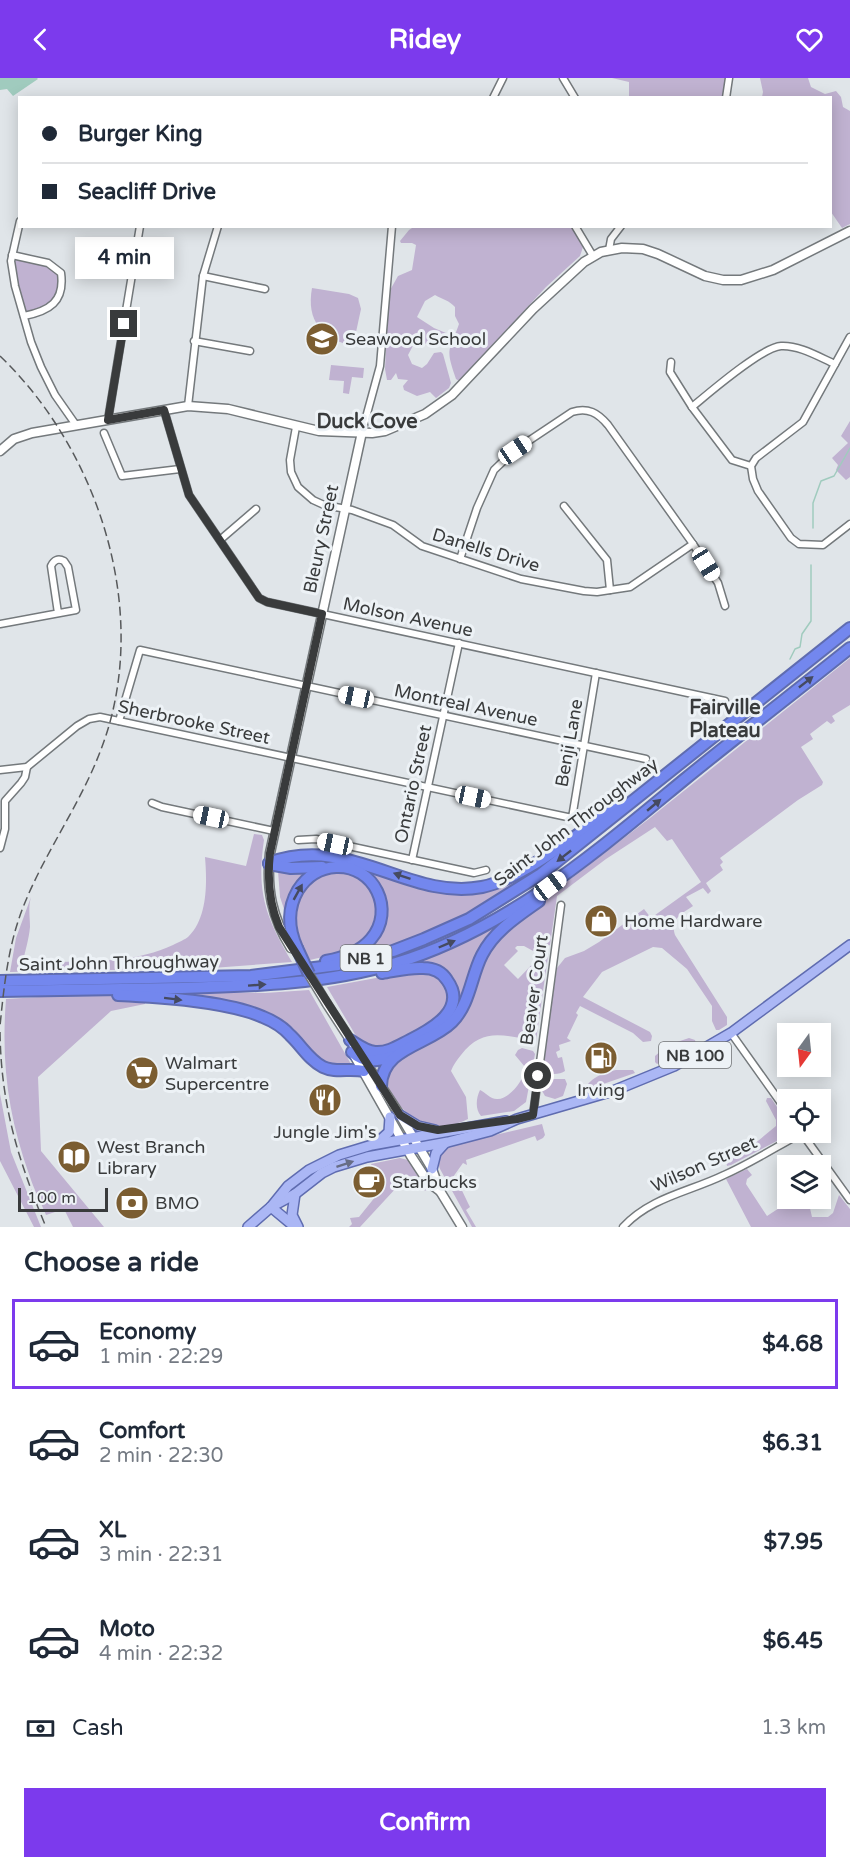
<!DOCTYPE html>
<html lang="en">
<head>
<meta charset="utf-8">
<style>
  :root { --surface:#fff; --page:#f2f2f3; --text:#1f2937; --muted:#747a83; --line:#e0e1e3; --accent:#7c3aed }
  body { margin:0; font-family:"Varela Round",sans-serif; background:var(--page); color:var(--text); height:100vh; display:flex; flex-direction:column; font-size:22px; white-space:nowrap }
  * { box-sizing:border-box; margin:0 }
  p { font-size:20px; color:var(--muted) }
  .icon { flex:none; width:33px; height:33px; fill:none; stroke:currentColor; stroke-width:2; stroke-linecap:round; stroke-linejoin:round }
  .map { position:relative; height:1149px; overflow:hidden }
  .drawer { display:flex; flex-direction:column; background:var(--surface); flex:1 }
  .drawer>* { flex:none }
  .hud { position:absolute; left:18px; top:18px; width:814px; height:132px; border-radius:0px; box-shadow:0 3px 15px #0003; display:grid; align-content:center; height:132px; padding:0 24px; background:var(--surface) }
  .needle { width:39px; rotate:195deg }
  .tools { position:absolute; left:777px; top:945px; display:grid; gap:12px }
  .tools a { display:grid; place-items:center; width:54px; height:54px; border-radius:0px; background:var(--surface); box-shadow:0 3px 15px #0003; font-size:30px }
  .scale { position:absolute; left:18px; bottom:15px; width:90px; box-sizing:border-box; padding-left:6px; border:3px solid #393b3c; border-top:0; font-size:16px; line-height:21px; white-space:nowrap; color:#393b3c; -webkit-text-stroke:4px #edf2f6; paint-order:stroke }
  .end { position:absolute; width:27px; height:27px; margin:-14px; border:8px solid #393b3c; background:#fff; box-shadow:0 0 0 3px #fff }
  .from { border-radius:50% }
  .bubble { position:absolute; height:42px; border-radius:0px; background:var(--surface); box-shadow:0 3px 15px #0003; font-size:20px; font-weight:800; line-height:42px; text-align:center }
  .car { position:absolute; width:18px; height:36px; margin:-18px -9px; border-radius:8px; box-shadow:0 0 4px 2px #0007; background:linear-gradient(#fff 24%,#345 0 40%,#fff 0 76%,#345 0 86%,#fff 0) }
  .hud b { display:flex; align-items:center; gap:21px; height:57px; font-size:22px }
  .hud b+b { border-top:2px solid var(--line) }
  .hud i { width:15px; height:15px; background:var(--text) }
  ul { padding:0; list-style:none }
  li { display:flex; align-items:center; gap:18px; height:90px; margin:0 12px 9px; padding:0 12px; border:3px solid transparent; border-radius:0px }
  li div { flex:1 }
  li b { display:block; font-size:22px }
  li em { font-style:normal; font-weight:800 }
  li.selected { border-color:var(--accent) }
  li>.icon { width:54px; height:54px; stroke-width:1.5 }
  h2 { padding:0 24px; font-size:27px; line-height:72px }
  .pay { display:flex; align-items:center; gap:15px; height:66px; padding:0 24px; font-size:22px }
  .pay p { margin-inline-start:auto }
  .action { display:flex; gap:12px; margin-top:auto; padding:12px 24px }
  .action a { flex:1; height:69px; border-radius:0px; background:var(--accent); color:#fff; font-size:24px; font-weight:800; line-height:69px; text-align:center }
  header { display:flex; justify-content:space-between; align-items:center; height:78px; padding:0 24px; background:var(--accent); color:#fff; font-size:27px; font-weight:800 }
  .map>svg:first-child { display:block }
  .green { fill:#c0b2d1 }
  .water { fill:#a0cbbe }
  .lines { fill:none; stroke-linecap:round; stroke-linejoin:round }
  .stream { stroke:#a0cbbe; stroke-width:1.5 }
  .street-casing { stroke:#74797c; stroke-width:9 }
  .secondary-casing { stroke:#74797c; stroke-width:11 }
  .primary-casing { stroke:#5f6cb0; stroke-width:12 }
  .highway-casing { stroke:#5f6cb0; stroke-width:14 }
  .street { stroke:#fff; stroke-width:6 }
  .secondary { stroke:#fff; stroke-width:8 }
  .primary { stroke:#abb7f5; stroke-width:9 }
  .highway { stroke:#7387ee; stroke-width:10 }
  .rail { stroke:#57595b; stroke-width:1.5; stroke-dasharray:9 4.5; stroke-linecap:butt }
  .secondary-bridge-casing { stroke:#74797c; stroke-width:11; stroke-linecap:butt }
  .highway-bridge-casing { stroke:#5f6cb0; stroke-width:14; stroke-linecap:butt }
  .secondary-bridge { stroke:#fff; stroke-width:8 }
  .highway-bridge { stroke:#7387ee; stroke-width:10 }
  .oneway { fill:#454a60 }
  .oneway2 { fill:#676d86 }
  .route { stroke:#393b3c; stroke-width:8 }
  .labels { text-anchor:middle; stroke-width:6; stroke-linejoin:round; paint-order:stroke }
  .shield { fill:#edf2f6; stroke:#6f7274; stroke-width:1.5 }
  .shield-label { font-size:16px; font-weight:bold; fill:#393b3c }
  .poi-label { font-size:18px; fill:#393b3c; stroke:#edf2f6; text-anchor:start }
  .street-label { font-size:18px; fill:#393b3c; stroke:#edf2f6 }
  .neighbourhood-label { font-size:20px; font-weight:bold; fill:#393b3c; stroke:#edf2f6 }
</style>
</head>
<body>
<header><svg class="icon" aria-label="back" viewBox="0 0 24 24"><path d="M15 5l-7 7 7 7"/></svg>Ridey<svg class="icon" aria-label="heart" viewBox="0 0 24 24"><path d="M12 20l-8-8c-3-5 5-10 8-4 3-6 11-1 8 4z"/></svg></header>
<div class="map">
<svg width="850" height="1149" viewBox="0 0 850 1149">
  <rect width="100%" height="100%" fill="#e0e5e9"/>
  <g class="green">
    <polygon points="612,0 726,0 724,20 629,19 629,4"/>
    <polygon points="760,0 808,0 811,9 825,16 836,13 841,19 843,29 850,33 850,146 842,150 831,134 831,20 762,19 763,14"/>
    <path d="M 415,148 L 573,149 L 583,169 L 580,178 L 546,209 L 459,303 L 456,301 C 445,269 449,275 459,246 L 455,238 L 455,229 C 450,223 442,221 435,217 L 425,223 L 417,239 L 434,250 L 446,255 L 447,261 L 442,268 L 415,264 L 408,277 L 412,286 L 422,290 L 427,286 L 434,275 L 441,274 L 443,276 L 451,305 L 449,310 L 436,320 L 430,314 L 417,318 L 404,312 L 403,308 L 408,302 L 398,301 L 396,295 L 391,302 L 387,302 L 385,291 L 389,214 L 398,198 L 412,192 L 416,167 L 412,165 L 401,165 L 400,163 L 409,152 Z"/>
    <polygon points="12,177 48,185 62,199 53,226 24,238 15,208"/>
    <path d="M 312,210 L 349,216 L 358,220 L 361,231 L 353,268 C 322,261 306,243 312,210 Z"/>
    <polygon points="331,287 364,290 363,300 352,299 349,316 343,315 344,303 329,302"/>
    <polygon points="850,343 850,399 846,402 836,392 838,387 832,380 848,365 841,358"/>
    <path d="M 850,580 L 850,627 L 832,638 L 835,643 L 831,646 L 827,643 L 810,656 L 813,661 L 801,669 L 823,704 L 822,707 L 798,722 L 720,780 L 723,784 L 720,787 L 723,792 L 706,805 L 711,813 L 708,816 L 703,810 L 686,819 L 693,828 C 681,836 670,841 675,857 L 727,939 L 727,947 L 719,952 L 716,952 L 712,943 L 712,928 L 687,891 L 662,870 L 653,869 L 602,894 L 583,919 L 650,954 L 652,958 L 651,963 L 643,964 L 633,955 L 580,928 L 576,935 L 578,937 L 567,960 L 571,963 L 559,967 L 560,972 L 556,974 L 558,980 L 562,979 L 565,993 C 560,997 548,997 542,993 L 557,890 L 565,880 L 584,873 L 599,864 L 644,831 L 651,840 L 701,804 L 672,761 L 667,763 L 655,749 L 606,781 L 557,818 L 550,867 L 535,874 L 524,868 L 517,868 L 515,870 L 518,873 L 504,887 L 518,901 L 543,875 L 548,878 L 536,963 C 505,958 483,948 461,977 C 457,982 453,987 451,993 L 466,1019 L 468,1041 C 439,1055 416,1049 397,1024 C 394,1019 389,1013 387,1007 C 386,1002 388,994 388,989 L 447,952 L 489,870 L 535,828 L 650,740 Z"/>
    <path d="M 254,756 L 262,757 L 264,762 C 256,814 266,840 292,884 L 212,890 L 10,894 L 16,860 L 31,819 C 28,830 30,839 30,849 C 29,861 25,873 23,884 C 72,883 128,888 173,867 C 178,864 185,862 189,858 C 208,839 207,803 205,779 L 246,788 Z"/>
    <path d="M 333,781 L 451,814 L 520,797 L 523,801 C 475,831 419,866 362,875 L 370,868 L 382,813 L 338,784 L 288,785 Z"/>
    <polygon points="311,792 286,837 280,819 278,793"/>
    <path d="M 326,794 C 334,794 347,792 354,796 C 383,809 383,848 360,866 C 347,876 326,878 310,882 C 297,859 288,829 307,807 C 311,801 320,797 326,794 Z"/>
    <polygon points="503,841 506,844 457,934 453,905 417,887 415,883"/>
    <polygon points="414,893 435,895 450,913 444,937 397,965 373,971 359,963 327,909"/>
    <polygon points="309,912 351,986 334,988 320,983 281,944 168,917 170,913 265,915"/>
    <path d="M 88,916 L 144,918 L 145,926 L 111,933 L 38,999 L 41,1073 L 104,1149 L 73,1149 L 64,1131 L 46,1137 C 41,1124 34,1112 30,1099 C 8,1038 1,985 6,921 Z"/>
    <polygon points="689,960 695,962 696,966 657,986 655,984 655,978 668,967"/>
    <path d="M 522,970 L 533,973 L 535,976 L 526,1024 L 514,1033 L 481,1038 C 475,1031 476,1020 480,1012 C 485,1014 490,1021 497,1021 C 509,1022 526,1000 525,989 L 515,977 L 518,972 Z"/>
    <path d="M 616,992 L 633,992 L 635,995 L 583,1013 C 589,1001 603,994 616,992 Z"/>
    <polygon points="545,1001 565,1001 567,1006 563,1018 555,1021 545,1018 541,1011 541,1002"/>
    <polygon points="0,1016 11,1074 41,1149 34,1149 0,1083"/>
    <polygon points="767,1020 771,1020 787,1044 788,1054 792,1055 731,1087 727,1088 726,1082 753,1067 776,1048 776,1042 766,1023"/>
    <path d="M 542,1046 L 545,1057 L 543,1060 L 537,1063 L 535,1058 L 466,1082 L 467,1087 L 463,1085 L 453,1099 C 460,1105 465,1120 470,1129 L 466,1132 L 476,1149 L 472,1149 L 440,1091 C 436,1081 441,1076 448,1068 Z"/>
    <path d="M 400,1080 L 408,1082 L 426,1112 L 425,1113 L 419,1103 L 412,1107 L 410,1105 L 401,1112 L 397,1109 L 360,1149 L 349,1149 L 352,1146 L 350,1140 L 359,1139 L 384,1108 C 384,1099 374,1094 371,1086 Z"/>
    <polygon points="747,1091 752,1097 747,1101 746,1106 767,1138 793,1121 814,1120 809,1126 812,1139 828,1139 833,1135 839,1117 850,1131 850,1149 751,1149 726,1101"/>
  </g>
  <polygon class="water" points="0,0 37,0 38,1 13,18 7,11 0,12"/>
  <g class="lines">
    <g class="stream">
      <polyline points="813,450 813,425 821,403 834,398 850,370"/>
      <polyline points="790,581 795,571 800,569 802,556 811,543 811,487"/>
    </g>
    <defs>
      <g id="street">
        <polyline points="563,0 575,20"/>
        <polyline points="493,20 503,0"/>
        <polyline points="726,20 729,0"/>
        <polyline points="20,143 11,183 15,208 31,264 41,289 55,317 76,347"/>
        <polyline points="575,148 593,178"/>
        <polyline points="609,172 611,161 621,148"/>
        <path d="M 12,177 L 48,185 L 61,195 C 65,224 49,233 24,238"/>
        <polyline points="203,198 265,211"/>
        <polyline points="850,259 803,344 756,380 751,388 753,401 758,413 791,460 799,466 823,467 850,446"/>
        <polyline points="194,263 250,273"/>
        <polyline points="671,284 670,294 692,329 732,382 751,388"/>
        <polyline points="188,328 203,198 218,148"/>
        <path d="M 692,329 C 709,315 762,269 781,268 C 799,267 819,279 835,286"/>
        <polyline points="164,332 189,417 259,520 267,524 725,623"/>
        <polyline points="108,342 140,148"/>
        <polyline points="296,349 290,382 291,394 298,409 313,422 324,427 352,432 393,447 422,468 521,501 584,513 597,514 630,509 693,466"/>
        <polyline points="362,354 380,288 392,148"/>
        <polyline points="104,355 122,398 180,391"/>
        <polyline points="564,428 607,482 610,512"/>
        <polyline points="220,462 256,431"/>
        <path d="M 460,481 L 477,430 L 494,392 L 515,372 L 572,334 C 588,329 598,335 608,347 L 693,466 L 718,505 L 725,528"/>
        <path d="M 0,546 L 76,532 L 68,489 L 64,483 C 58,480 54,482 51,488 L 58,535"/>
        <polyline points="119,643 140,572 646,681"/>
        <polyline points="0,692 27,689 77,648 89,641 100,639 572,740 596,595"/>
        <polyline points="152,725 162,729 274,753"/>
        <polyline points="298,762 316,761 474,795 486,792"/>
        <polyline points="0,770 5,751 5,723 21,705 25,699 27,689"/>
        <polyline points="412,782 459,565"/>
        <polyline points="731,955 788,1035"/>
        <polyline points="533,1037 561,827"/>
        <polyline points="801,1054 850,1122"/>
        <path d="M 623,1149 C 651,1119 689,1114 724,1097 C 751,1085 776,1069 802,1055"/>
      </g>
      <g id="secondary">
        <polyline points="0,373 14,361 32,355 188,328 228,331 319,353 372,355 385,353 425,336 452,317 533,231 584,184 601,174 622,170 643,171 658,176 705,198 723,202 741,202 773,192 850,153"/>
        <path d="M 291,870 C 272,840 266,811 270,775 L 362,354"/>
        <polyline points="327,926 353,966"/>
        <polyline points="354,977 411,1078 428,1104 440,1113"/>
        <polyline points="362,979 400,1037 432,1091 440,1113 462,1149"/>
      </g>
      <g id="primary">
        <polyline points="400,1037 418,1048 435,1052"/>
        <polyline points="377,1065 389,1054 390,1039"/>
        <polyline points="432,1091 436,1075 445,1065"/>
        <polyline points="295,1116 292,1137 298,1149"/>
        <polyline points="271,1129 295,1116 322,1095 334,1089 367,1079 448,1064 490,1053 517,1041 613,1013 674,988 731,955 850,867"/>
        <polyline points="271,1129 295,1149"/>
        <polyline points="248,1149 271,1129 288,1108 309,1092 339,1077 372,1067 506,1043"/>
      </g>
      <g id="highway">
        <path d="M 269,785 C 350,755 408,823 482,809 C 523,801 580,754 615,730"/>
        <polyline points="269,786 291,790 322,789"/>
        <path d="M 297,870 C 288,850 287,831 298,812 C 307,798 319,790 336,789 C 374,787 396,832 371,861 C 360,874 342,880 326,883"/>
        <polyline points="0,903 251,898 338,887 393,873 424,861 469,841 541,796 850,550"/>
        <path d="M 0,913 C 61,912 121,911 182,910 C 254,908 326,906 396,885 C 508,851 596,774 685,701 C 739,657 795,614 850,570"/>
        <path d="M 118,917 C 159,919 227,923 263,939 C 273,943 283,949 290,957 C 301,967 309,982 323,989 C 335,995 350,990 364,993"/>
        <path d="M 350,962 C 358,967 365,973 375,974 C 388,975 398,968 410,962 C 432,951 468,931 447,902 C 442,894 433,890 423,890 C 410,889 395,893 382,895"/>
        <path d="M 352,974 C 364,986 379,983 394,978"/>
        <path d="M 381,1008 C 382,969 429,967 452,944 C 470,926 471,898 482,877 C 494,853 518,838 539,823"/>
      </g>
    </defs>
    <use href="#street" class="street-casing"/>
    <use href="#secondary" class="secondary-casing"/>
    <use href="#primary" class="primary-casing"/>
    <use href="#highway" class="highway-casing"/>
    <use href="#street" class="street"/>
    <use href="#secondary" class="secondary"/>
    <use href="#primary" class="primary"/>
    <use href="#highway" class="highway"/>
    <g class="rail">
      <path d="M 0,278 C 101,375 153,540 100,674 C 79,729 43,777 22,832 C 8,869 4,908 0,948"/>
      <path d="M 0,954 C 1,1027 18,1082 46,1149"/>
    </g>
    <defs>
      <polyline id="secondary-bridge" points="307,893 327,926"/>
      <polyline id="highway-bridge" points="297,870 309,896"/>
    </defs>
    <use href="#secondary-bridge" class="secondary-bridge-casing"/>
    <use href="#highway-bridge" class="highway-bridge-casing"/>
    <use href="#secondary-bridge" class="secondary-bridge"/>
    <use href="#highway-bridge" class="highway-bridge"/>
  </g>
  <defs><path id="oneway-solid" d="M-6-.8H1V-3.2L6.5 0L1 3.2V.8H-6Z" transform="scale(1.5)"/></defs>
  <g class="oneway">
    <use href="#oneway-solid" transform="translate(806 604) rotate(-38)"/>
    <use href="#oneway-solid" transform="translate(654 727) rotate(-40)"/>
    <use href="#oneway-solid" transform="translate(564 778) rotate(142)"/>
    <use href="#oneway-solid" transform="translate(402 798) rotate(-161)"/>
    <use href="#oneway-solid" transform="translate(298 814) rotate(-61)"/>
    <use href="#oneway-solid" transform="translate(447 866) rotate(-23)"/>
    <use href="#oneway-solid" transform="translate(257 907) rotate(-4)"/>
    <use href="#oneway-solid" transform="translate(173 921) rotate(7)"/>
  </g>
  <use class="oneway2" href="#oneway-solid" transform="translate(345 1086) rotate(-18)"/>
  <g class="lines">
    <path class="route" d="M 124,246 L 108,342 L 164,332 L 189,417 L 259,520 L 267,524 L 322,536 L 270,775 C 267,801 269,825 279,849 L 400,1037 L 418,1048 L 438,1052 L 517,1041 L 533,1037 L 538,998"/>
  </g>
  <defs>
    <symbol id="school-disc" viewBox="-11 -11 22 22"><circle r="9.5" fill="#7b5d31" stroke="#edf2f6"/><path d="M0-5L7-2L0 1L-7-2ZM-4 1L0 2.5L4 1V4Q0 6-4 4Z" fill="#fff"/></symbol>
    <symbol id="shop-disc" viewBox="-11 -11 22 22"><circle r="9.5" fill="#7b5d31" stroke="#edf2f6"/><path d="M-5-2.5h2.3a2.7 3.5 0 0 1 5.4 0H5L5.5 6h-11ZM-1.5-2.5h3a1.5 2.3 0 0 0-3 0Z" fill="#fff"/></symbol>
    <symbol id="fuel-disc" viewBox="-11 -11 22 22"><circle r="9.5" fill="#7b5d31" stroke="#edf2f6"/><path d="M-5.5-6h7V0h2V4h1.3V-2.5L3-4.5l.8-.8L6-3V5H2.5V1h-1V6h-7ZM-4.2-4.7v3.2H.2V-4.7Z" fill="#fff"/></symbol>
    <symbol id="supermarket-disc" viewBox="-11 -11 22 22"><circle r="9.5" fill="#7b5d31" stroke="#edf2f6"/><path d="M-6-5.5h2.5l.6 2H6L4.5 2H-2.5L-4.4-4H-6ZM-1.5 3.2a1.3 1.3 0 1 0 .1 0ZM3 3.2a1.3 1.3 0 1 0 .1 0Z" fill="#fff"/></symbol>
    <symbol id="restaurant-disc" viewBox="-11 -11 22 22"><circle r="9.5" fill="#7b5d31" stroke="#edf2f6"/><path d="M-5-6h1v4h1v-4h1v4h1v-4h1v5L-1.5 .5V6h-2V.5L-5-1ZM5-6V6H3V1.5H1.5Q1.5-4 5-6Z" fill="#fff"/></symbol>
    <symbol id="library-disc" viewBox="-11 -11 22 22"><circle r="9.5" fill="#7b5d31" stroke="#edf2f6"/><path d="M-6-4Q-3-5.5-.7-3.5V5Q-3 3-6 4ZM6-4Q3-5.5 .7-3.5V5Q3 3 6 4Z" fill="#fff"/></symbol>
    <symbol id="cafe-disc" viewBox="-11 -11 22 22"><circle r="9.5" fill="#7b5d31" stroke="#edf2f6"/><path d="M-5.5-4.5H6V0H3Q3 3.5 0 3.5H-2.5Q-5.5 3.5-5.5 0ZM3-3.2v2h1.7v-2ZM-6 4.5H4V6H-6Z" fill="#fff"/></symbol>
    <symbol id="bank-disc" viewBox="-11 -11 22 22"><circle r="9.5" fill="#7b5d31" stroke="#edf2f6"/><path d="M-6-4H6V4H-6ZM0-2.3a2.3 2.3 0 1 0 0 4.6a2.3 2.3 0 1 0 0-4.6Z" fill="#fff"/></symbol>
  </defs>
  <g fill-rule="evenodd">
    <use href="#school-disc" x="303" y="242" width="38" height="38"/>
    <use href="#shop-disc" x="582" y="824" width="38" height="38"/>
    <use href="#fuel-disc" x="582" y="961" width="38" height="38"/>
    <use href="#supermarket-disc" x="123" y="976" width="38" height="38"/>
    <use href="#restaurant-disc" x="306" y="1003" width="38" height="38"/>
    <use href="#library-disc" x="55" y="1060" width="38" height="38"/>
    <use href="#cafe-disc" x="350" y="1085" width="38" height="38"/>
    <use href="#bank-disc" x="113" y="1106" width="38" height="38"/>
  </g>
  <g class="labels">
    <g class="shield">
      <rect x="340.5" y="867" width="51" height="26" rx="4.5"/>
      <rect x="659" y="964" width="72" height="26" rx="4.5"/>
    </g>
    <g class="shield-label">
      <text x="366" y="886">NB 1</text>
      <text x="695" y="983">NB 100</text>
    </g>
    <g class="poi-label">
      <text x="345" y="267">Seawood School</text>
      <text x="624" y="849">Home Hardware</text>
      <text x="165" y="991">Walmart<tspan x="165" dy="21">Supercentre</tspan></text>
      <text x="601" y="1018" text-anchor="middle">Irving</text>
      <text x="325" y="1060" text-anchor="middle">Jungle Jim's</text>
      <text x="97" y="1075">West Branch<tspan x="97" dy="21">Library</tspan></text>
      <text x="392" y="1110">Starbucks</text>
      <text x="155" y="1131">BMO</text>
    </g>
    <g class="street-label">
      <text transform="translate(321 461) rotate(-78)" y="6">Bleury Street</text>
      <text transform="translate(486 472) rotate(17)" y="6">Danells Drive</text>
      <text transform="translate(408 539) rotate(12)" y="6">Molson Avenue</text>
      <text transform="translate(466 627) rotate(12)" y="6">Montreal Avenue</text>
      <text transform="translate(194 644) rotate(12)" y="6">Sherbrooke Street</text>
      <text transform="translate(569 665) rotate(-80)" y="6">Benji Lane</text>
      <text transform="translate(413 706) rotate(-78)" y="6">Ontario Street</text>
      <text transform="translate(576 744) rotate(-37)" y="6">Saint John Throughway</text>
      <text transform="translate(119 885) rotate(-1)" y="6">Saint John Throughway</text>
      <text transform="translate(534 912) rotate(-82)" y="6">Beaver Court</text>
      <text transform="translate(704 1086) rotate(-24)" y="6">Wilson Street</text>
    </g>
    <g class="neighbourhood-label">
      <text x="367" y="350">Duck Cove</text>
      <text x="725" y="636">Fairville<tspan x="725" dy="23">Plateau</tspan></text>
    </g>
  </g>
</svg>
<div class="tools">
<a><svg class="needle" viewBox="-14 -14 28 28"><path d="M0-13l5 13h-10z" fill="#e53935"/><path d="M0 13l5-13h-10z" fill="#747a83"/></svg></a>
<a><svg class="icon" aria-label="locate" viewBox="0 0 24 24"><circle cx="12" cy="12" r="6"/><path d="M12 2v4M12 18v4M2 12h4M18 12h4"/></svg></a>
<a><svg class="icon" aria-label="layers" viewBox="0 0 24 24"><path d="M12 4l9 5-9 5-9-5zM3 14l9 5 9-5"/></svg></a>
</div>
<div class="scale">100 m</div>
<i class="end from" style="left:538px;top:998px"></i>
<i class="end" style="left:124px;top:246px"></i>
<div class="bubble" style="left:75px;top:159px;width:99px">4 min</div>
<i class="car" style="left:515px;top:372px;rotate:56deg"></i>
<i class="car" style="left:706px;top:486px;rotate:148deg"></i>
<i class="car" style="left:356px;top:619px;rotate:282deg"></i>
<i class="car" style="left:473px;top:719px;rotate:102deg"></i>
<i class="car" style="left:211px;top:739px;rotate:282deg"></i>
<i class="car" style="left:335px;top:766px;rotate:282deg"></i>
<i class="car" style="left:550px;top:808px;rotate:53deg"></i>
<div class="hud">
<b><i class="from"></i>Burger King</b>
<b><i></i>Seacliff Drive</b>
</div>
</div>
<section class="drawer">
<h2>Choose a ride</h2>
<ul>
<li class="selected"><svg class="icon" aria-label="car" viewBox="0 0 24 24"><path d="M5 17H2v-5l4-1 3-4h7l3 4 3 1v5h-3M9 17h6M6 11h13"/><circle cx="7" cy="17" r="2"/><circle cx="17" cy="17" r="2"/></svg><div><b>Economy</b><p>1 min · 22:29</p></div><em>$4.68</em></li>
<li><svg class="icon" aria-label="car" viewBox="0 0 24 24"><path d="M5 17H2v-5l4-1 3-4h7l3 4 3 1v5h-3M9 17h6M6 11h13"/><circle cx="7" cy="17" r="2"/><circle cx="17" cy="17" r="2"/></svg><div><b>Comfort</b><p>2 min · 22:30</p></div><em>$6.31</em></li>
<li><svg class="icon" aria-label="car" viewBox="0 0 24 24"><path d="M5 17H2v-5l4-1 3-4h7l3 4 3 1v5h-3M9 17h6M6 11h13"/><circle cx="7" cy="17" r="2"/><circle cx="17" cy="17" r="2"/></svg><div><b>XL</b><p>3 min · 22:31</p></div><em>$7.95</em></li>
<li><svg class="icon" aria-label="car" viewBox="0 0 24 24"><path d="M5 17H2v-5l4-1 3-4h7l3 4 3 1v5h-3M9 17h6M6 11h13"/><circle cx="7" cy="17" r="2"/><circle cx="17" cy="17" r="2"/></svg><div><b>Moto</b><p>4 min · 22:32</p></div><em>$6.45</em></li>
</ul>
<div class="pay"><svg class="icon" aria-label="cash" viewBox="0 0 24 24"><path d="M3 7h18v10H3z"/><circle cx="12" cy="12" r="2"/></svg>Cash<p>1.3 km</p></div>
<div class="action"><a>Confirm</a></div>
</section>
</body>
</html>
